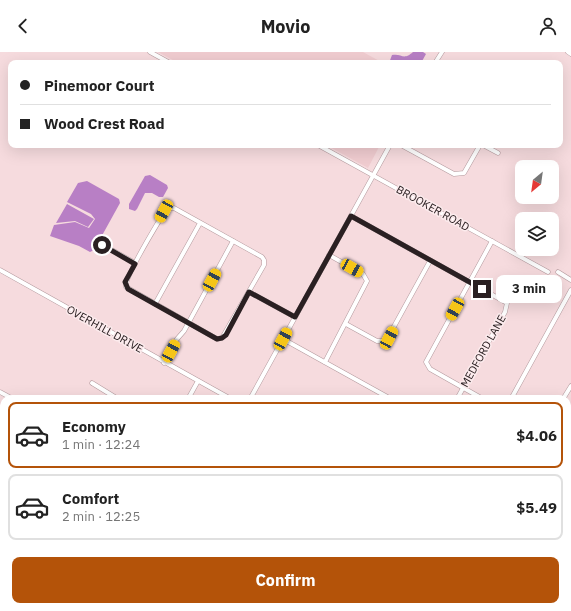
<!DOCTYPE html>
<html lang="en">
<head>
<meta charset="utf-8">
<style>
  :root { --surface:#fff; --page:#f2f2f2; --text:#222; --muted:#767676; --line:#e0e0e0; --accent:#b45309 }
  body { margin:0; font-family:"IBM Plex Sans",sans-serif; background:var(--page); color:var(--text); height:100vh; display:flex; flex-direction:column; font-size:15px; white-space:nowrap }
  * { box-sizing:border-box; margin:0 }
  p { font-size:13px; color:var(--muted) }
  .icon { flex:none; width:22px; height:22px; fill:none; stroke:currentColor; stroke-width:2; stroke-linecap:round; stroke-linejoin:round }
  .map { position:relative; flex:1; overflow:hidden }
  .drawer { position:absolute; left:0px; top:343px; width:571px; height:216px; display:flex; flex-direction:column; background:var(--surface); border-radius:12px 12px 0 0; box-shadow:0 4px 16px #0002 }
  .drawer>* { flex:none }
  .top-card { position:absolute; left:8px; top:8px; width:555px; height:88px; border-radius:8px; box-shadow:0 4px 16px #0002; display:grid; align-content:center; height:88px; padding:0 12px; background:var(--surface) }
  .needle { width:26px; rotate:209deg }
  .tools { position:absolute; left:515px; top:108px; display:grid; gap:8px }
  .tools a { display:grid; place-items:center; width:44px; height:44px; border-radius:8px; background:var(--surface); box-shadow:0 4px 16px #0002; font-size:20px }
  .end { position:absolute; width:18px; height:18px; margin:-9px; border:5px solid #2a2022; background:#fff; box-shadow:0 0 0 2px #fff }
  .from { border-radius:50% }
  .bubble { position:absolute; height:28px; border-radius:8px; background:var(--surface); box-shadow:0 4px 16px #0002; font-size:13px; font-weight:800; line-height:28px; text-align:center }
  .car { position:absolute; width:12px; height:24px; margin:-12px -6px; border-radius:5px; box-shadow:0 0 3px 1px #0007; background:linear-gradient(#f5c518 24%,#345 0 40%,#f5c518 0 76%,#345 0 86%,#f5c518 0) }
  .top-card b { display:flex; align-items:center; gap:14px; height:38px; font-size:15px }
  .top-card b+b { border-top:1px solid var(--line) }
  .top-card i { width:10px; height:10px; background:var(--text) }
  ul { padding:7px 0 0; list-style:none }
  li { display:flex; align-items:center; gap:12px; height:66px; margin:0 8px 6px; padding:0 4px; border:2px solid var(--line); border-radius:8px }
  li div { flex:1 }
  li b { display:block; font-size:15px }
  li em { font-style:normal; font-weight:800 }
  li.active { border-color:var(--accent) }
  li>.icon { width:36px; height:36px; stroke-width:1.5 }
  .button { display:flex; gap:8px; margin-top:auto; padding:8px 12px }
  .button a { flex:1; height:46px; border-radius:8px; background:var(--accent); color:#fff; font-size:16px; font-weight:800; line-height:46px; text-align:center }
  header { display:flex; justify-content:space-between; align-items:center; height:52px; padding:0 12px; background:var(--surface); font-size:18px; font-weight:800 }
  .map>svg:first-child { display:block }
  .built { fill:#f0ccd0 }
  .green { fill:#f5b786 }
  .water { fill:#b87fc5 }
  .lines { fill:none; stroke-linecap:round; stroke-linejoin:round }
  .minor-casing { stroke:#b49a9e; stroke-width:5 }
  .minor { stroke:#fff; stroke-width:4 }
  .route { stroke:#2a2022; stroke-width:5 }
  .labels { text-anchor:middle; stroke-width:3; stroke-linejoin:round; paint-order:stroke }
  .street-label { font-size:11px; fill:#2a2022; stroke:#fcebed }
</style>
</head>
<body>
<header><svg class="icon" aria-label="back" viewBox="0 0 24 24"><path d="M15 5l-7 7 7 7"/></svg>Movio<svg class="icon" aria-label="person" viewBox="0 0 24 24"><circle cx="12" cy="8" r="4"/><path d="M4 21q1-7 8-7t8 7"/></svg></header>
<div class="map">
<svg width="571" height="559" viewBox="0 0 571 559">
  <rect width="100%" height="100%" fill="#f6dbde"/>
  <g class="built">
    <polygon points="158,0 363,0 383,11 178,11"/>
    <polygon points="326,93 380,93 368,116"/>
  </g>
  <polygon class="green" points="16,555 126,555 124,559 13,559"/>
  <g class="water">
    <path d="M 413,0 L 423,0 L 426,2 L 421,11 L 389,11 L 392,3 C 402,1 403,9 413,0 Z"/>
    <polygon points="150,123 167,133 168,136 163,145 159,145 152,141 145,141 137,157 135,159 129,157 129,152 145,124"/>
    <polygon points="87,129 119,147 120,151 94,198 90,200 79,194 50,184 54,173 75,170 89,176 95,167 91,162 67,150 78,131"/>
    <polygon points="67,152 94,167 88,175 75,169 56,171"/>
  </g>
  <g class="lines">
    <defs>
      <g id="minor">
        <polyline points="150,0 170,11"/>
        <polyline points="568,0 571,2"/>
        <polyline points="435,11 442,0"/>
        <polyline points="318,93 548,220"/>
        <polyline points="401,93 454,122 464,121 480,93"/>
        <polyline points="483,93 498,101"/>
        <path d="M 169,156 L 174,156 L 262,205 L 264,208 L 264,213 L 222,286 L 217,287 L 126,235 C 124,225 158,171 165,159 Z"/>
        <polyline points="351,164 507,251 505,260 457,347"/>
        <polyline points="103,193 135,211"/>
        <polyline points="0,218 231,347"/>
        <polyline points="558,220 571,228"/>
        <polyline points="249,240 295,265"/>
        <polyline points="155,252 200,171"/>
        <polyline points="346,272 377,289 386,289 430,209"/>
        <polyline points="283,287 391,347"/>
        <polyline points="325,310 367,229 363,222 329,203"/>
        <polyline points="164,311 177,287 184,279 233,189"/>
        <polyline points="92,331 118,347"/>
        <polyline points="0,340 13,347"/>
        <polyline points="188,347 198,329"/>
        <polyline points="250,347 390,93"/>
        <polyline points="483,347 430,317 426,310 492,189"/>
        <polyline points="511,347 571,238"/>
        <polyline points="563,347 571,334"/>
        <polyline points="0,400 4,403"/>
        <polyline points="0,432 4,424"/>
        <polyline points="567,435 571,428"/>
        <polyline points="217,555 224,559"/>
        <polyline points="335,555 343,559"/>
        <polyline points="441,555 448,559"/>
        <polyline points="535,555 542,559"/>
        <polyline points="133,559 135,555"/>
        <polyline points="391,559 394,555"/>
      </g>
    </defs>
    <use href="#minor" class="minor-casing"/>
    <use href="#minor" class="minor"/>
  </g>
  <g class="lines">
    <polyline class="route" points="102,193 135,212 125,230 128,237 217,287 222,286 226,283 249,240 295,265 351,164 482,237"/>
  </g>
  <g class="labels">
    <g class="street-label">
      <text transform="translate(433 156) rotate(29)" y="4">BROOKER ROAD</text>
      <text transform="translate(105 277) rotate(29)" y="4">OVERHILL DRIVE</text>
      <text transform="translate(483 299) rotate(-61)" y="4">MEDFORD LANE</text>
    </g>
  </g>
</svg>
<div class="tools">
<a><svg class="needle" viewBox="-14 -14 28 28"><path d="M0-13l5 13h-10z" fill="#e53935"/><path d="M0 13l5-13h-10z" fill="#767676"/></svg></a>
<a><svg class="icon" aria-label="layers" viewBox="0 0 24 24"><path d="M12 4l9 5-9 5-9-5zM3 14l9 5 9-5"/></svg></a>
</div>
<i class="end from" style="left:102px;top:193px"></i>
<i class="end" style="left:482px;top:237px"></i>
<div class="bubble" style="left:496px;top:223px;width:66px">3 min</div>
<i class="car" style="left:164px;top:159px;rotate:209deg"></i>
<i class="car" style="left:352px;top:216px;rotate:119deg"></i>
<i class="car" style="left:212px;top:228px;rotate:29deg"></i>
<i class="car" style="left:455px;top:257px;rotate:209deg"></i>
<i class="car" style="left:389px;top:286px;rotate:28deg"></i>
<i class="car" style="left:283px;top:287px;rotate:29deg"></i>
<i class="car" style="left:171px;top:299px;rotate:29deg"></i>
<div class="top-card">
<b><i class="from"></i>Pinemoor Court</b>
<b><i></i>Wood Crest Road</b>
</div>
<section class="drawer">
<ul>
<li class="active"><svg class="icon" aria-label="car" viewBox="0 0 24 24"><path d="M5 17H2v-5l4-1 3-4h7l3 4 3 1v5h-3M9 17h6M6 11h13"/><circle cx="7" cy="17" r="2"/><circle cx="17" cy="17" r="2"/></svg><div><b>Economy</b><p>1 min · 12:24</p></div><em>$4.06</em></li>
<li><svg class="icon" aria-label="car" viewBox="0 0 24 24"><path d="M5 17H2v-5l4-1 3-4h7l3 4 3 1v5h-3M9 17h6M6 11h13"/><circle cx="7" cy="17" r="2"/><circle cx="17" cy="17" r="2"/></svg><div><b>Comfort</b><p>2 min · 12:25</p></div><em>$5.49</em></li>
</ul>
<div class="button"><a>Confirm</a></div>
</section>
</div>
</body>
</html>
